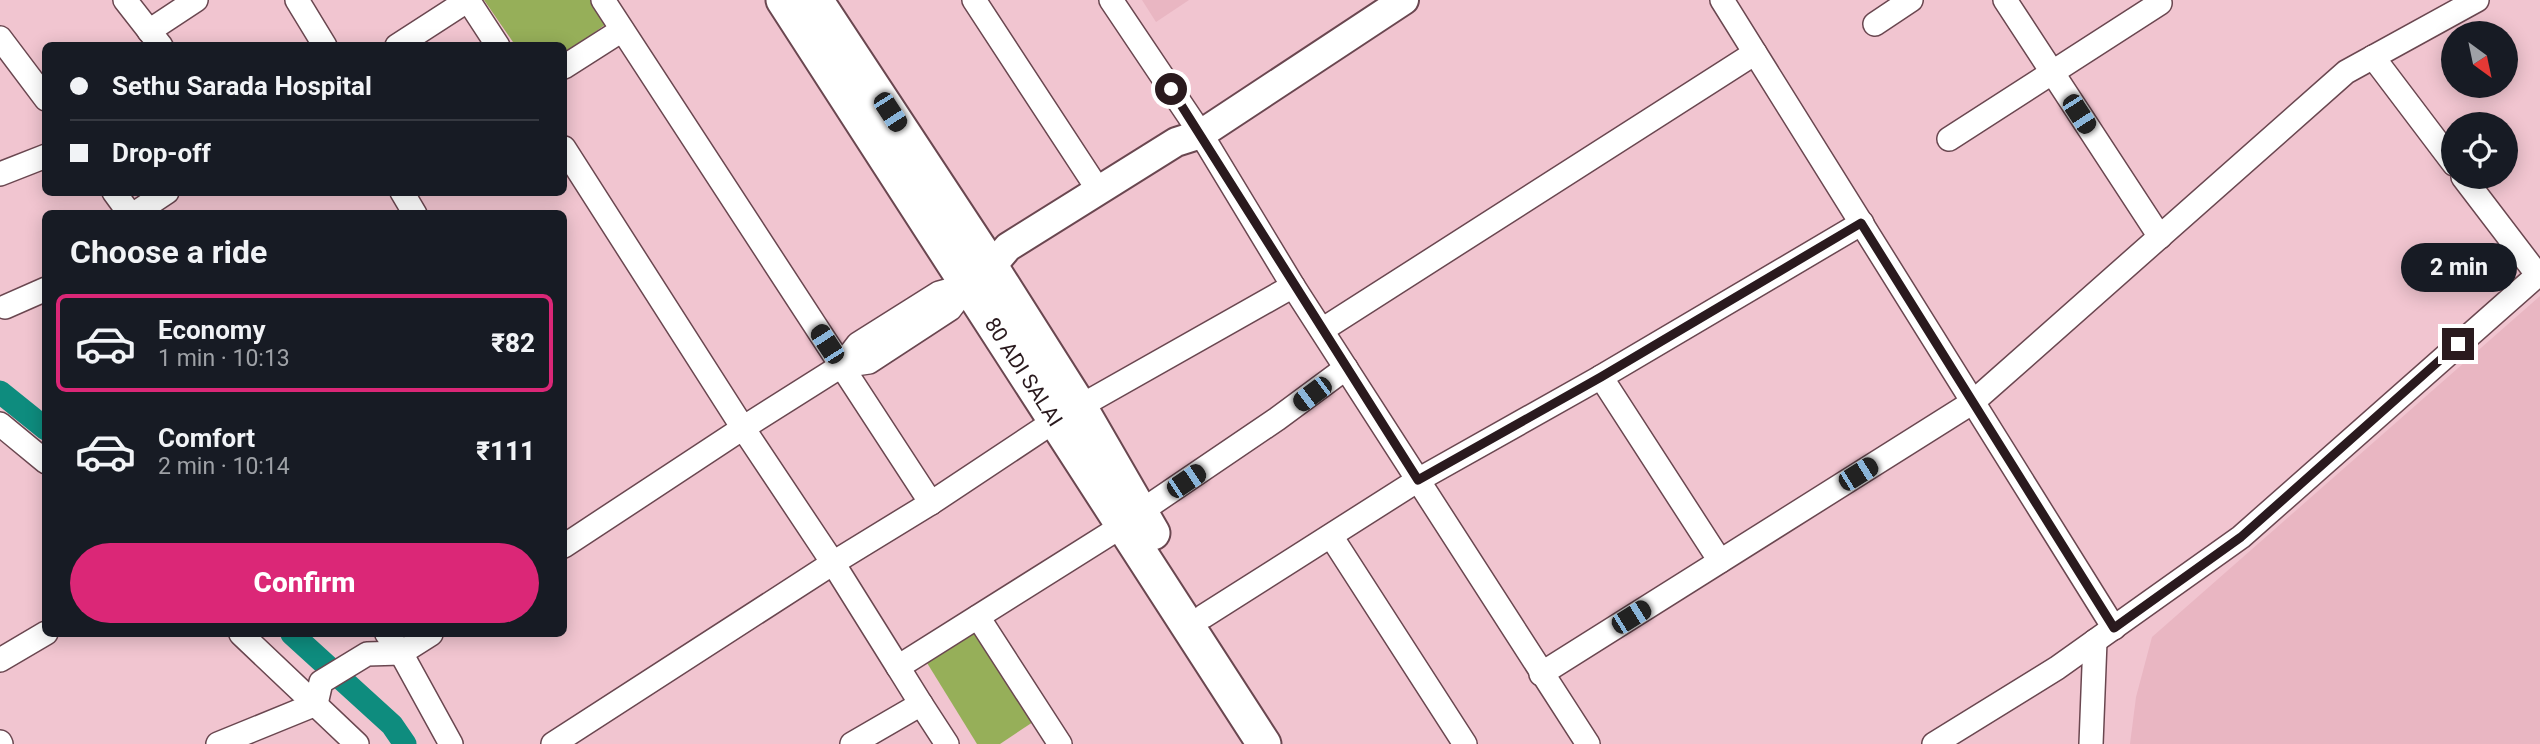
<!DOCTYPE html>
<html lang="en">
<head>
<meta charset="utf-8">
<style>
  :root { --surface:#171b24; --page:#242831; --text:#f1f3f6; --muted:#9ea1a6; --line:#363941; --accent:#db2777 }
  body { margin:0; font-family:Roboto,sans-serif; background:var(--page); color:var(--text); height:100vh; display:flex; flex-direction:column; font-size:26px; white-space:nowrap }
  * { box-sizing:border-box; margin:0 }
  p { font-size:23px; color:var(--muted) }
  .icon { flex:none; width:38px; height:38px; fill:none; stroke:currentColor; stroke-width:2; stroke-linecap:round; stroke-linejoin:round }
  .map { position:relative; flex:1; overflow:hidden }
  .side { position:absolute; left:42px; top:210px; width:525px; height:427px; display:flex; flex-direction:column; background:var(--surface); border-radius:10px; box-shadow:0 4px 18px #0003 }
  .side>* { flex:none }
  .hud { position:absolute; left:42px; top:42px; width:525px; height:154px; border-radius:10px; box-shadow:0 4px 18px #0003; display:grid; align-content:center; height:154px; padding:0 28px; background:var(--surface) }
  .needle { width:46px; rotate:147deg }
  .buttons { position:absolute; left:2441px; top:21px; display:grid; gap:14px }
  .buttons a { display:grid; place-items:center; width:77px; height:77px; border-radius:50%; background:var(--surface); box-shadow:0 4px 18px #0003; font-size:35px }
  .end { position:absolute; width:32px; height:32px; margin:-16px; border:9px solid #2a1a1e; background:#fff; box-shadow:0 0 0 4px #fff }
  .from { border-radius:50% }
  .bubble { position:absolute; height:49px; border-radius:24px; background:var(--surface); box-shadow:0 4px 18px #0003; font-size:23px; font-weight:800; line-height:49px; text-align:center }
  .car { position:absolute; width:21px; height:42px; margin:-21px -10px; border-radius:9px; box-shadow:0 0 5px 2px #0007; background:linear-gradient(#222 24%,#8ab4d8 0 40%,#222 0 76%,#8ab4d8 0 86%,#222 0) }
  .hud b { display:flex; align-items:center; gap:24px; height:66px; font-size:26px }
  .hud b+b { border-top:2px solid var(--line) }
  .hud i { width:18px; height:18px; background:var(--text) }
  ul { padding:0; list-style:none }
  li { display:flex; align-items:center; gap:21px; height:98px; margin:0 14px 10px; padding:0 14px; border:4px solid transparent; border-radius:10px }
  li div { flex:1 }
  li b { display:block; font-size:26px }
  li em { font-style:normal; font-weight:800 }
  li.current { border-color:var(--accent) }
  li>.icon { width:63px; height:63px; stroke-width:1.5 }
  h2 { padding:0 28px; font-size:32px; line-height:84px }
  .button { display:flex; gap:14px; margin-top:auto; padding:14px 28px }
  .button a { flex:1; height:80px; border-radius:42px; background:var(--accent); color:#fff; font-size:28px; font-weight:800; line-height:80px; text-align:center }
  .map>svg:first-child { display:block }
  .built { fill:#e9b6c2 }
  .green { fill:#96af59 }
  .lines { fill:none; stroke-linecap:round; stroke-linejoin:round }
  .canal { stroke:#0e8c7e; stroke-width:23 }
  .minor-casing { stroke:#6a4750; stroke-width:26 }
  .tertiary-casing { stroke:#6a4750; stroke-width:32 }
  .secondary-casing { stroke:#6a4750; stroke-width:37 }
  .minor { stroke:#fff; stroke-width:23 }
  .tertiary { stroke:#fff; stroke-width:28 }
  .secondary { stroke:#fff; stroke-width:33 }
  .route { stroke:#2a1a1e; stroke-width:9 }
  .labels { text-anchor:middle; stroke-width:5; stroke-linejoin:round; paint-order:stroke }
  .street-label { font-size:21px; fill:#2a1a1e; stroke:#f1c5d0 }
</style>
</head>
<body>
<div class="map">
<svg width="2540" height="744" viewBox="0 0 2540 744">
  <rect width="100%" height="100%" fill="#f1c5d0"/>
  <g class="built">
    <polygon points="1142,0 1189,0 1156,22"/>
    <polygon points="2540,296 2540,744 2130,744 2136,697 2152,637"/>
  </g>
  <g class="green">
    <polygon points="484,0 591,0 606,24 564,55 564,46 515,45"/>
    <polygon points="989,619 1048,712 1000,744 977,744 924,658"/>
  </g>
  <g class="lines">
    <g class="canal">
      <polyline points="0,392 46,429"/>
      <polyline points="292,634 392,725 405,744"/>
    </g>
    <defs>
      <g id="minor">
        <polyline points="125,0 161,46"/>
        <polyline points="297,0 325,46"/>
        <polyline points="468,0 498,46"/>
        <polyline points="603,0 931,503"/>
        <polyline points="974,0 1099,191"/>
        <polyline points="1111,0 1201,134 1293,286 1588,744"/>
        <polyline points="1722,0 2114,628"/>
        <polyline points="2005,0 2160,237"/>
        <polyline points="1875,24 1911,0"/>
        <polyline points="149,31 196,0"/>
        <polyline points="0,38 46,99"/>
        <polyline points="397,46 468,0"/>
        <polyline points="2373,57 2454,164"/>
        <polyline points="564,67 622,30"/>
        <polyline points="1949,139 2160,3"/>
        <polyline points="564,148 743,428 841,366 858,344 939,293 968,285 950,309 869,362 841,366"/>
        <polyline points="0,174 46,156"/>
        <polyline points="2463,177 2537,274"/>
        <polyline points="114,192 130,214"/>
        <polyline points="402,192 415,214"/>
        <polyline points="134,214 167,192"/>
        <polyline points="5,307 46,289"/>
        <polyline points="1322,330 1755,53"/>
        <polyline points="0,424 46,462"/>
        <polyline points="1331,536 1465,744"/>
        <polyline points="564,546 743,428 833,563 898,667"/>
        <polyline points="1720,561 1601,377 1862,223"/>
        <polyline points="1204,616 1418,480 1601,377"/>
        <polyline points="978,617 1060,744"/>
        <polyline points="241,634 357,744"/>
        <polyline points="387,634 401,653 451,744"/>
        <polyline points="0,660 46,633"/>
        <polyline points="1541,674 1973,402 2346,72 2477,0"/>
        <polyline points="921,704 947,744"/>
        <polyline points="0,742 1,744"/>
        <polyline points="218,744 316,704 321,682 367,654 401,653 431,634"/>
        <polyline points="553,744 833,563 931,503 1056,420 1293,286"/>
        <polyline points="852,744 921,704 898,667 1122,526 1140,512 1277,419 1346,368"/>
        <polyline points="1934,744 2057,668 2241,537 2540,273"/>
        <polyline points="2091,744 2095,641"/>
      </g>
      <polyline id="tertiary" points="991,267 1008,247 1176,142 1201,134 1404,0"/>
      <g id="secondary">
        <path id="s1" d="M 783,0 L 1264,744"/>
        <polyline points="816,0 982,252 1079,405 1153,533"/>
      </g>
    </defs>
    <use href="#minor" class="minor-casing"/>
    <use href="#tertiary" class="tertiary-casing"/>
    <use href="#secondary" class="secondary-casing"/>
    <use href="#minor" class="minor"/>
    <use href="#tertiary" class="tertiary"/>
    <use href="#secondary" class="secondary"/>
  </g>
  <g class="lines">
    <polyline class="route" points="1171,89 1418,480 1601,377 1861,223 2114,628 2241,537 2458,344"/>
  </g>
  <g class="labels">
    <g class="street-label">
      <text dy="7" stroke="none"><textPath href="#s1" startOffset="443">80 ADI SALAI</textPath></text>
    </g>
  </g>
</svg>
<div class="buttons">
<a><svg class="needle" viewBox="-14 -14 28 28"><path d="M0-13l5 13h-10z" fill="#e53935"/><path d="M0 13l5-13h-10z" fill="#9ea1a6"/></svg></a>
<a><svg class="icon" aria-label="locate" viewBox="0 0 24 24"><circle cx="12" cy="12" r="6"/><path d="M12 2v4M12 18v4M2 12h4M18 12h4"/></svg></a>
</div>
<i class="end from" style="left:1171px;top:89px"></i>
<i class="end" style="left:2458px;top:344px"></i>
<div class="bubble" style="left:2401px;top:243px;width:116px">2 min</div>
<i class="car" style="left:890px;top:112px;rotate:147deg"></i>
<i class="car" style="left:2079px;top:114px;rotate:147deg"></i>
<i class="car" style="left:827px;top:344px;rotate:327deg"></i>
<i class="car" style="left:1312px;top:394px;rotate:233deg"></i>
<i class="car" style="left:1858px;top:474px;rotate:58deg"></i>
<i class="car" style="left:1186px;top:481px;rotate:56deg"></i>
<i class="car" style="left:1631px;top:617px;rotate:58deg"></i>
<div class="hud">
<b><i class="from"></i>Sethu Sarada Hospital</b>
<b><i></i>Drop-off</b>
</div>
<section class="side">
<h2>Choose a ride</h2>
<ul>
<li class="current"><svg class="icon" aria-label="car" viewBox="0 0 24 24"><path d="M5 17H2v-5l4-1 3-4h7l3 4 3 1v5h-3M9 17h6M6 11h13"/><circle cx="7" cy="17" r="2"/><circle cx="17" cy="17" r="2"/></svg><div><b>Economy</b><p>1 min · 10:13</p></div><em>₹82</em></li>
<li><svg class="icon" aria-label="car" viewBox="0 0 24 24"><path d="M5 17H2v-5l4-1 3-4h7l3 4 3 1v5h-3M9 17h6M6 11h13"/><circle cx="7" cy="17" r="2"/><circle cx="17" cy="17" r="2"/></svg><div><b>Comfort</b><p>2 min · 10:14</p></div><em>₹111</em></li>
</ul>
<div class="button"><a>Confirm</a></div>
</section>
</div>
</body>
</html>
